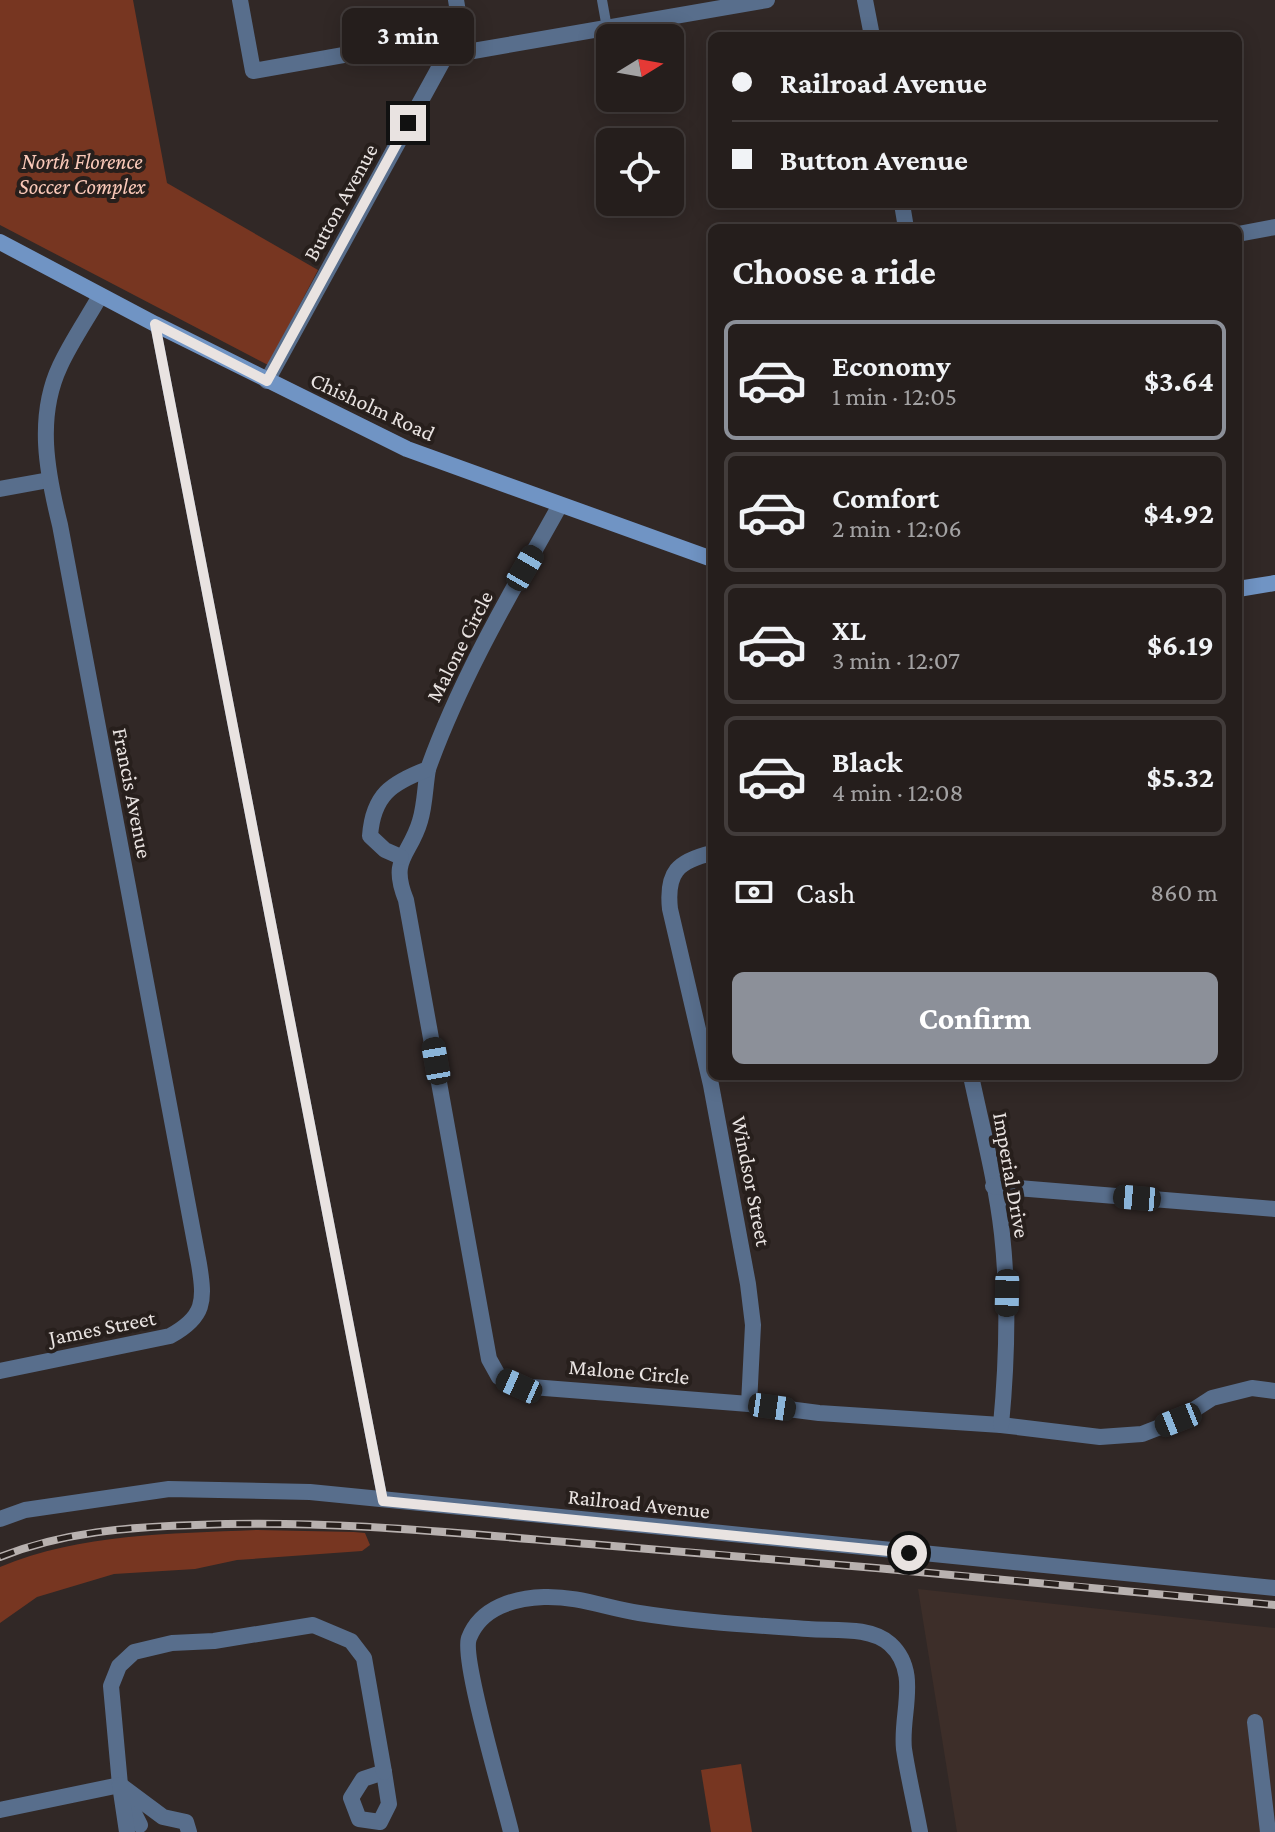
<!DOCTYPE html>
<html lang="en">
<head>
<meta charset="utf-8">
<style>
  :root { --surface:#251e1c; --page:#312b29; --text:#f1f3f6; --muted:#a3a2a3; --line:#423c3b; --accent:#8c9099 }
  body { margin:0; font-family:"Crimson Pro",serif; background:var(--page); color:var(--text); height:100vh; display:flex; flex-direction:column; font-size:30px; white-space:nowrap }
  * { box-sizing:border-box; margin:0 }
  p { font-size:26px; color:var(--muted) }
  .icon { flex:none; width:44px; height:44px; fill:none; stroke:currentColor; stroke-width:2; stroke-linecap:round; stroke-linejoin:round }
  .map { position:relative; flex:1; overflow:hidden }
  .sheet { position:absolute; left:708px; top:224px; width:534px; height:856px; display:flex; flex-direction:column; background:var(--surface); border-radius:12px; box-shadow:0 4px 20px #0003,0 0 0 2px var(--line) }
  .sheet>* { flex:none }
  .banner { position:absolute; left:708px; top:32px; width:534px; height:176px; border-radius:12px; box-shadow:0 4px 20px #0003,0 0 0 2px var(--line); display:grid; align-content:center; height:176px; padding:0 24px; background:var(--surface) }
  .needle { width:52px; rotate:79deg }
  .fabs { position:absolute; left:596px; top:24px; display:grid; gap:16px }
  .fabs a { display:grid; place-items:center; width:88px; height:88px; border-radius:12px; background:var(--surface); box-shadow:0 4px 20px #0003,0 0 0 2px var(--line); font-size:40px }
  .end { position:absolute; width:36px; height:36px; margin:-18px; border:10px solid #e9e3e1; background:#111; box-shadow:0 0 0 4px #111 }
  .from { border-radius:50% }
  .bubble { position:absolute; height:56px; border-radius:12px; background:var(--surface); box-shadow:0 4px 20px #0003,0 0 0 2px var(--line); font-size:26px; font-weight:700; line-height:56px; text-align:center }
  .car { position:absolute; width:24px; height:48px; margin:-24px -12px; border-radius:10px; box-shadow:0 0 6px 2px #0007; background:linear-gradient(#222 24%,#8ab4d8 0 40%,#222 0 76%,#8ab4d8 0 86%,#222 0) }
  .banner b { display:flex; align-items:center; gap:28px; height:76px; font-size:30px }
  .banner b+b { border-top:2px solid var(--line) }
  .banner i { width:20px; height:20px; background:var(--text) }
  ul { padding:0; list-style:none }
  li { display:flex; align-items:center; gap:24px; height:120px; margin:0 16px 12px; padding:0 8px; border:4px solid var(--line); border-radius:12px }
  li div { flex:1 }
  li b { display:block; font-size:30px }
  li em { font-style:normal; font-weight:700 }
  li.current { border-color:var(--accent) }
  li>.icon { width:72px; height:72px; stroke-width:1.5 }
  h2 { padding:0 24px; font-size:36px; line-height:96px }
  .pay { display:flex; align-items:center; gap:20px; height:88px; padding:0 24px; font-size:30px }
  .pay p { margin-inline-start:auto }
  .primary-button { display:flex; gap:16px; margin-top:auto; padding:16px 24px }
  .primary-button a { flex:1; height:92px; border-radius:12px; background:var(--accent); color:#fff; font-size:32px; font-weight:700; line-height:92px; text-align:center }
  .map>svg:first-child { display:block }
  .built { fill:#3d2e29 }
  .green { fill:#773621 }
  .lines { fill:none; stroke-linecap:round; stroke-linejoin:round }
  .lane { stroke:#586e8c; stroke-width:10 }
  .street { stroke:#586e8c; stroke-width:16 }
  .secondary { stroke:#7094c4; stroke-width:16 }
  .rail-casing { stroke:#b8b1af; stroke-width:8 }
  .rail { stroke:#271f1c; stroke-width:5; stroke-dasharray:15; stroke-linecap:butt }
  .route { stroke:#e9e3e1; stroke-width:10 }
  .labels { text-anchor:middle; stroke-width:8; stroke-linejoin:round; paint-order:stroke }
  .park-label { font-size:22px; font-style:italic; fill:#fac9b9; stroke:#271f1c }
  .street-label { font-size:22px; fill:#e9e3e1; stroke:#271f1c }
</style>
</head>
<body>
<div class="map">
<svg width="1275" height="1832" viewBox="0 0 1275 1832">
  <rect width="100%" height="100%" fill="#312826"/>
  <polygon class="built" points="918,1589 1275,1628 1275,1832 957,1832"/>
  <g class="green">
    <polygon points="0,0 133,0 167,183 318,270 268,365 0,225"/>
    <path d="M 257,1530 L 354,1532 L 365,1533 L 370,1545 L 362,1551 L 237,1560 L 195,1569 L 114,1574 L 37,1597 L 0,1623 L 0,1567 C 82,1533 170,1534 257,1530 Z"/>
    <polygon points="741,1764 752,1832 711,1832 701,1770"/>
  </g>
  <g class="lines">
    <g class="lane">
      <polyline points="602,0 607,28"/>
      <polyline points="155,324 383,1501"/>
    </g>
    <g class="street">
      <polyline points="240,0 253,71 428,40 473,51 767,0"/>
      <polyline points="865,0 872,36"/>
      <polyline points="902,204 906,228"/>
      <polyline points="1238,234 1275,227"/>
      <polyline points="267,381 451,46 460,24 456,0"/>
      <polyline points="0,489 49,480"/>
      <path d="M 428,769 C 425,786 425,805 420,821 C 410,856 389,858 406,900 L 489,1359 L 499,1377 L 519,1386 L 749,1404 L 819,1413 L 1001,1425 L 1100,1437 L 1142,1434 L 1178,1420 L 1212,1398 L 1252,1388 L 1275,1391"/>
      <path d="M 712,853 C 678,861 666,872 670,909 L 711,1085 L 748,1284 L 753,1325 L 749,1404"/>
      <path d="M 401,857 L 385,850 L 370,836 C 373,795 391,783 428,769 C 461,677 512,591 560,505"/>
      <path d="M 971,1076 C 982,1128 996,1181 1002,1234 C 1009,1298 1007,1362 1001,1425"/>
      <polyline points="993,1186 1275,1209"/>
      <path d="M 0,1371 L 170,1336 C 205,1317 205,1301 199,1264 L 60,525 C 47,473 36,417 60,366 C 71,342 87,319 100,296"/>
      <polyline points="0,1519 25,1510 169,1489 310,1492 1275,1588"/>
      <polyline points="1255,1722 1268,1832"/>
      <polygon points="384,1772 389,1804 380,1822 359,1819 351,1798 363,1779"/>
      <polyline points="0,1810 120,1785"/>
      <polyline points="140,1825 120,1785 111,1686 119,1666 134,1652 172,1643 214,1641 313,1625 351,1641 364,1658 384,1772"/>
      <polyline points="127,1832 120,1785 163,1817 186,1822 189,1832"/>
      <path d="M 511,1832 C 504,1801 461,1659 469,1638 C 481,1607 515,1598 544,1597 C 578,1596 607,1608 639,1613 C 695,1622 752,1625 808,1629 C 834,1631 870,1626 890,1644 C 921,1672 900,1714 904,1749 C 908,1776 915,1804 920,1832"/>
    </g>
    <g class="secondary">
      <polyline points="0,242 155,324 407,449 712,559"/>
      <polyline points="1238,589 1275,583"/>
    </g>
    <defs>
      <path id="rail" d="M 0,1557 C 63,1532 128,1527 196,1525 C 331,1519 466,1534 601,1545 C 826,1563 1050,1583 1275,1605"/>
    </defs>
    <use href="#rail" class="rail-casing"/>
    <use href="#rail" class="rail"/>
  </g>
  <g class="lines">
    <polyline class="route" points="408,123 267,381 155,324 383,1501 909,1553"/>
  </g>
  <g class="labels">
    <g class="park-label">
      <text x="82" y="169">North Florence<tspan x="82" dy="25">Soccer Complex</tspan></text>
    </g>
    <g class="street-label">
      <text transform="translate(340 202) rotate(-61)" y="8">Button Avenue</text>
      <text transform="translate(373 406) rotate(25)" y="8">Chisholm Road</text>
      <text transform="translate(459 646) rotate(-63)" y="8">Malone Circle</text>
      <text transform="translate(133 793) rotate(79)" y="8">Francis Avenue</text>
      <text transform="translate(1012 1175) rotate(80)" y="8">Imperial Drive</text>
      <text transform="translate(752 1181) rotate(79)" y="8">Windsor Street</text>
      <text transform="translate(102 1327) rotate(-11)" y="8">James Street</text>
      <text transform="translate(629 1371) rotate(5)" y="8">Malone Circle</text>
      <text transform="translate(639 1503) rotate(6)" y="8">Railroad Avenue</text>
    </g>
  </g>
</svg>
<div class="fabs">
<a><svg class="needle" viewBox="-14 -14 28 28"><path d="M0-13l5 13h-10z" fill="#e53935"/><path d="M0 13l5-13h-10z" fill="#a3a2a3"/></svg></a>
<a><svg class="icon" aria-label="locate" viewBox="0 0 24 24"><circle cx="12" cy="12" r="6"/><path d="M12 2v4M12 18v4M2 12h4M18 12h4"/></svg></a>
</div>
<i class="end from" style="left:909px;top:1553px"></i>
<i class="end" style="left:408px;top:123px"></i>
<div class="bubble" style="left:342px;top:8px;width:132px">3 min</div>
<i class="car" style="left:525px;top:568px;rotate:30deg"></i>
<i class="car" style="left:436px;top:1061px;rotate:350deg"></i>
<i class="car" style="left:1137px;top:1198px;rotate:275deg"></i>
<i class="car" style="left:1007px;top:1293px;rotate:181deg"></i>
<i class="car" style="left:519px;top:1386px;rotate:294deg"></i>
<i class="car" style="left:772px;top:1407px;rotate:98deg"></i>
<i class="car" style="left:1178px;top:1420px;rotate:248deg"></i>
<div class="banner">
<b><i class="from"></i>Railroad Avenue</b>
<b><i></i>Button Avenue</b>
</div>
<section class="sheet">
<h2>Choose a ride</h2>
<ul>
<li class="current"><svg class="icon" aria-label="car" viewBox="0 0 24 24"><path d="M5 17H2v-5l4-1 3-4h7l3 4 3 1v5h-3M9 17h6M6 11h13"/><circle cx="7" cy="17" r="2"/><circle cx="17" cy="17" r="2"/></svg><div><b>Economy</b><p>1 min · 12:05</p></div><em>$3.64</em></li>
<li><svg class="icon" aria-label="car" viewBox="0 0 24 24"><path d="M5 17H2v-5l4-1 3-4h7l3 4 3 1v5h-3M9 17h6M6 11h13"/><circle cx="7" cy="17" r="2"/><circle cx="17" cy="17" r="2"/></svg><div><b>Comfort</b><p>2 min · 12:06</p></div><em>$4.92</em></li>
<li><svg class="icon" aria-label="car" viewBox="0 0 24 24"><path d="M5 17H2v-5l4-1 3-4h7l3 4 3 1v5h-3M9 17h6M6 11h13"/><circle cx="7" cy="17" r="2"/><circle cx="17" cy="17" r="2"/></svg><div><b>XL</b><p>3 min · 12:07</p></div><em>$6.19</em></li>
<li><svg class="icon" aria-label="car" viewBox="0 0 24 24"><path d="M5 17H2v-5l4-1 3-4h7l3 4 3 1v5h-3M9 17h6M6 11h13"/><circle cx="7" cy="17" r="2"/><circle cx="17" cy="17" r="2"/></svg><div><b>Black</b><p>4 min · 12:08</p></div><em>$5.32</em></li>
</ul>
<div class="pay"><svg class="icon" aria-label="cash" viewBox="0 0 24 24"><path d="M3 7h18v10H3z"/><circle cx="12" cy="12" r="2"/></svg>Cash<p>860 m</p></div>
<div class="primary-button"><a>Confirm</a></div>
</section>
</div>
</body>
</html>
